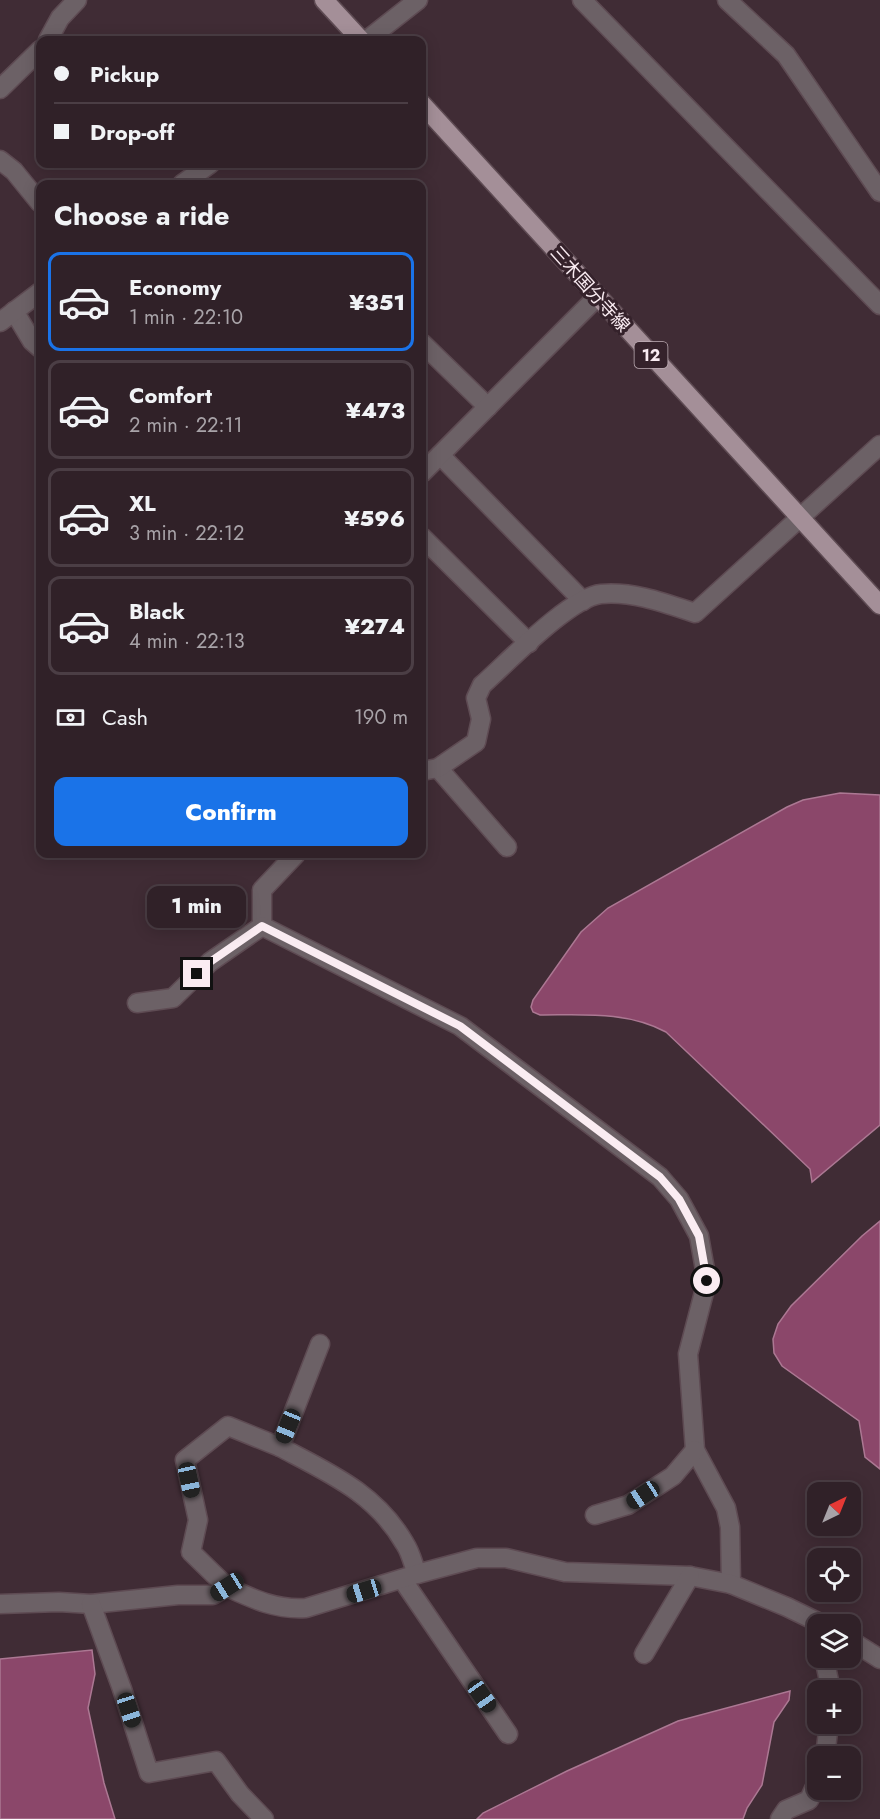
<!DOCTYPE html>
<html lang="en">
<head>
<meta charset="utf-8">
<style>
  :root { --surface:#302128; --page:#3c2e34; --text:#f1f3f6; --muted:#a8a3a8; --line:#4b3e45; --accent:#1a73e8 }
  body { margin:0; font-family:Jost,"Noto Sans JP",sans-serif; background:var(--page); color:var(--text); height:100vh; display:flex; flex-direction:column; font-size:22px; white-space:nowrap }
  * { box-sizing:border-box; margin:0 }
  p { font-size:20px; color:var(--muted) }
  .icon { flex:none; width:33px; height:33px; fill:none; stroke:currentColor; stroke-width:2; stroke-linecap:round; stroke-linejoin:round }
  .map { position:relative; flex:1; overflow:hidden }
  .panel { position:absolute; left:36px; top:180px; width:390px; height:678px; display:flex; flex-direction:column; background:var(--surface); border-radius:12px; box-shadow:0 3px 15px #0003,0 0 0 2px var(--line) }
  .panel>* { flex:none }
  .guide { position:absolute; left:36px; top:36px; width:390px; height:132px; border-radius:12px; box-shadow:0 3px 15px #0003,0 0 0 2px var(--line); display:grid; align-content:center; height:132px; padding:0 18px; background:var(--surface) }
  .needle { width:39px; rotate:43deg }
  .fabs { position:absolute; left:807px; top:1482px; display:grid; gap:12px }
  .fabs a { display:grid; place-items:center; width:54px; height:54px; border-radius:12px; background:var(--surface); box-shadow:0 3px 15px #0003,0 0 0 2px var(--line); font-size:30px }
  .end { position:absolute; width:27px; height:27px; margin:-14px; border:8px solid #faecf2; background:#111; box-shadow:0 0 0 3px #111 }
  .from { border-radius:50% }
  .bubble { position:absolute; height:42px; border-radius:12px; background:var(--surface); box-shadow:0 3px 15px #0003,0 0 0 2px var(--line); font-size:20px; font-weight:800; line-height:42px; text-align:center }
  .car { position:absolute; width:18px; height:36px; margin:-18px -9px; border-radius:8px; box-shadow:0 0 4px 2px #0007; background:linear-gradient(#222 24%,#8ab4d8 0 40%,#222 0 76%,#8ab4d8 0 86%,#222 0) }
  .guide b { display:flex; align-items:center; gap:21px; height:57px; font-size:22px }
  .guide b+b { border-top:2px solid var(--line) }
  .guide i { width:15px; height:15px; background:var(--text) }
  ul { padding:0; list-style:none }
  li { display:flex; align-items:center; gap:18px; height:99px; margin:0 12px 9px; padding:0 6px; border:3px solid var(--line); border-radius:12px }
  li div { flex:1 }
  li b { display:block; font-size:22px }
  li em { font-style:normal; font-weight:800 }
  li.selected { border-color:var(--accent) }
  li>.icon { width:54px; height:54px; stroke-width:1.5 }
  h2 { padding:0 18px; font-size:27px; line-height:72px }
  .pay { display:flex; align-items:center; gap:15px; height:66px; padding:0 18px; font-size:22px }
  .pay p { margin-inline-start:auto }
  .button { display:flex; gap:12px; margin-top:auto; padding:12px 18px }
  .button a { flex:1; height:69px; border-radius:12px; background:var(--accent); color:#fff; font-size:24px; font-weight:800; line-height:69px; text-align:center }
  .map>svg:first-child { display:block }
  .water { fill:#8b476a; stroke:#ac7893; stroke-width:1.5 }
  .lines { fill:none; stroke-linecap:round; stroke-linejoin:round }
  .minor-casing { stroke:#5e4b53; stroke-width:21 }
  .major-casing { stroke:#5e4b53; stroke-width:21 }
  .minor { stroke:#6c6166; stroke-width:18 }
  .major { stroke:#a48f98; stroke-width:18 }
  .route { stroke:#faecf2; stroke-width:8 }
  .labels { text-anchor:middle; stroke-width:6; stroke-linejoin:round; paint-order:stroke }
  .shield { fill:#35222b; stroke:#bfafb6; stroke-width:1.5 }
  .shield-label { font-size:16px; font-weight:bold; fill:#faecf2 }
  .street-label { font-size:18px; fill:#faecf2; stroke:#35222b }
</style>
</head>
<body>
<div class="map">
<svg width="880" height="1819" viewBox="0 0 880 1819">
  <rect width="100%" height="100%" fill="#402c35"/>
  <g class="water">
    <path d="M 840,793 L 880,795 L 880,1125 L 812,1182 L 810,1169 L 666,1032 C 627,1011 583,1015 540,1015 L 533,1012 L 531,1007 L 533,1000 L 581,932 L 608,908 L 787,807 L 803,800 Z"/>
    <polygon points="880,1221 880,1469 865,1457 859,1421 782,1366 774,1353 773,1339 778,1324 791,1306 862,1236"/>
    <polygon points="92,1650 95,1674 88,1708 104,1783 115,1819 0,1819 0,1659"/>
    <polygon points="790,1691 789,1700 774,1722 762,1785 747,1808 743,1819 477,1819 483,1813 567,1771 678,1721"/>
  </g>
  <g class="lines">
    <defs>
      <g id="minor">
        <polyline points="582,0 880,305"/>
        <polyline points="727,0 786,55 880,192"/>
        <polyline points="48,40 60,18 77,0"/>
        <polyline points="367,40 418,0"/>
        <polyline points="0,89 40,50"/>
        <polyline points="0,160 14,171 40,203"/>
        <polyline points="182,184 210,164"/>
        <polyline points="14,311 32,341 40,348"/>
        <polyline points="0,322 40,292"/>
        <polyline points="422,343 488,407"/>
        <polyline points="440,455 583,601"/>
        <polyline points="422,473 597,297"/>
        <polyline points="422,537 529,643"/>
        <polyline points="438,768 507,847"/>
        <path d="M 422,771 L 438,768 L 476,742 L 481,719 L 476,698 L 482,685 C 507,663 570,597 601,594 C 633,591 665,603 695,613 L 880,445"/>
        <polyline points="296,854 262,890 262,926 460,1026 660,1177 679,1199 699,1236 707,1281 688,1354 695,1450 726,1508 730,1527 731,1584"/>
        <polyline points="137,1003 173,998 210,962 262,926"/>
        <path d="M 320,1344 L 280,1447 C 329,1473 376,1493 405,1544 C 411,1553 413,1564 417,1574"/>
        <polyline points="595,1515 628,1505 673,1476 695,1450"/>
        <polyline points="402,1579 508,1734"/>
        <polyline points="227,1587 191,1552 198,1520 185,1460 228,1426 280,1447"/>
        <path d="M 0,1604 L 59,1602 L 91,1604 L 178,1595 L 213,1595 L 227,1587 C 253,1599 276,1610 306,1608 L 417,1574 L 477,1558 L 506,1558 L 565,1572 L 690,1576 L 731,1584 L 787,1607 L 822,1624"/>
        <polyline points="91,1604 122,1689 149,1773 216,1761 240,1794 264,1819"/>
        <polyline points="850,1640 880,1659"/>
        <polyline points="644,1654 690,1576"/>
        <polyline points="824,1658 831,1690"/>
        <polyline points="825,1756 829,1724"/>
        <polyline points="780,1819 786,1810 809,1800 818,1780"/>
      </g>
      <g id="major">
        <polyline points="324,0 361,40"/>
        <polyline points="422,104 880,605"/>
      </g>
    </defs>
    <use href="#minor" class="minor-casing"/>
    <use href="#major" class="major-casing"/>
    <use href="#minor" class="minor"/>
    <use href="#major" class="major"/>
  </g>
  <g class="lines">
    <polyline class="route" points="197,974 210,962 262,926 460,1026 660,1177 679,1199 699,1236 707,1281"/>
  </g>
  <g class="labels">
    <rect class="shield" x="634.5" y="342" width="33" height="26" rx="4.5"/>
    <g class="shield-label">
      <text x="651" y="361">12</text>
    </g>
    <g class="street-label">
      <text transform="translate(590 289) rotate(48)" y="6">三木国分寺線</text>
    </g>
  </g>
</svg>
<div class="fabs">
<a><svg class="needle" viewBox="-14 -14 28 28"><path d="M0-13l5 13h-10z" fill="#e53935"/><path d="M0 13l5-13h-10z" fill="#a8a3a8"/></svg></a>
<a><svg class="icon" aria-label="locate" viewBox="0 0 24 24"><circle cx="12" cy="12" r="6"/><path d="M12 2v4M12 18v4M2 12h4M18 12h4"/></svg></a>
<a><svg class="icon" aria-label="layers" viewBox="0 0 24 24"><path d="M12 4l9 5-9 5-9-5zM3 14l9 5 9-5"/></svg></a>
<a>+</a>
<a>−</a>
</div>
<i class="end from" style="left:707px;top:1281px"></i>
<i class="end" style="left:197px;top:974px"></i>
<div class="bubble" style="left:147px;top:886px;width:99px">1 min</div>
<i class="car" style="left:288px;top:1426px;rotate:202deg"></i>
<i class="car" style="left:189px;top:1480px;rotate:168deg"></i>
<i class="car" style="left:643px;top:1495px;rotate:237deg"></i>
<i class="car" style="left:227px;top:1587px;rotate:238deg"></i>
<i class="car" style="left:364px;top:1591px;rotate:253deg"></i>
<i class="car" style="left:482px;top:1696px;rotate:145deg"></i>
<i class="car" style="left:129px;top:1710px;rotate:162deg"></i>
<div class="guide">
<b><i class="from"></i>Pickup</b>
<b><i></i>Drop-off</b>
</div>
<section class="panel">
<h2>Choose a ride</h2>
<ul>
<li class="selected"><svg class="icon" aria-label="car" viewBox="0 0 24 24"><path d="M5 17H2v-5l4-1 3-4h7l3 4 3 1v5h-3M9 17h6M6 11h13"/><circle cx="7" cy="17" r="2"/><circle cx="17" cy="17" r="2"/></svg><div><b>Economy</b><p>1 min · 22:10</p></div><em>¥351</em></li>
<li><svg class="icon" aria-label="car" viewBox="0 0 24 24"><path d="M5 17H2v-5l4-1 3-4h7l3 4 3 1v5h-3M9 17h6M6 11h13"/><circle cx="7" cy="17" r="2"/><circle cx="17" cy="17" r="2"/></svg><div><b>Comfort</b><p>2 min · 22:11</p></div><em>¥473</em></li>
<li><svg class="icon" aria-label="car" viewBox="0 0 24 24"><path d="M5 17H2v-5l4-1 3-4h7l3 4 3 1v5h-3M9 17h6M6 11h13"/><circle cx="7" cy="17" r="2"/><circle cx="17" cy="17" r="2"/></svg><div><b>XL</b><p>3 min · 22:12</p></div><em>¥596</em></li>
<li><svg class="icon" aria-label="car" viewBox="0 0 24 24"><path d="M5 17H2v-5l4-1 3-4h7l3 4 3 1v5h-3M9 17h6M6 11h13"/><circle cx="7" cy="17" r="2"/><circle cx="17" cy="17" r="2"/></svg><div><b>Black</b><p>4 min · 22:13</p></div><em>¥274</em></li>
</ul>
<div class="pay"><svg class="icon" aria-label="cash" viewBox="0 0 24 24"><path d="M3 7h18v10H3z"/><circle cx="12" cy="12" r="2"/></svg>Cash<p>190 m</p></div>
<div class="button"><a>Confirm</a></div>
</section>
</div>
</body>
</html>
